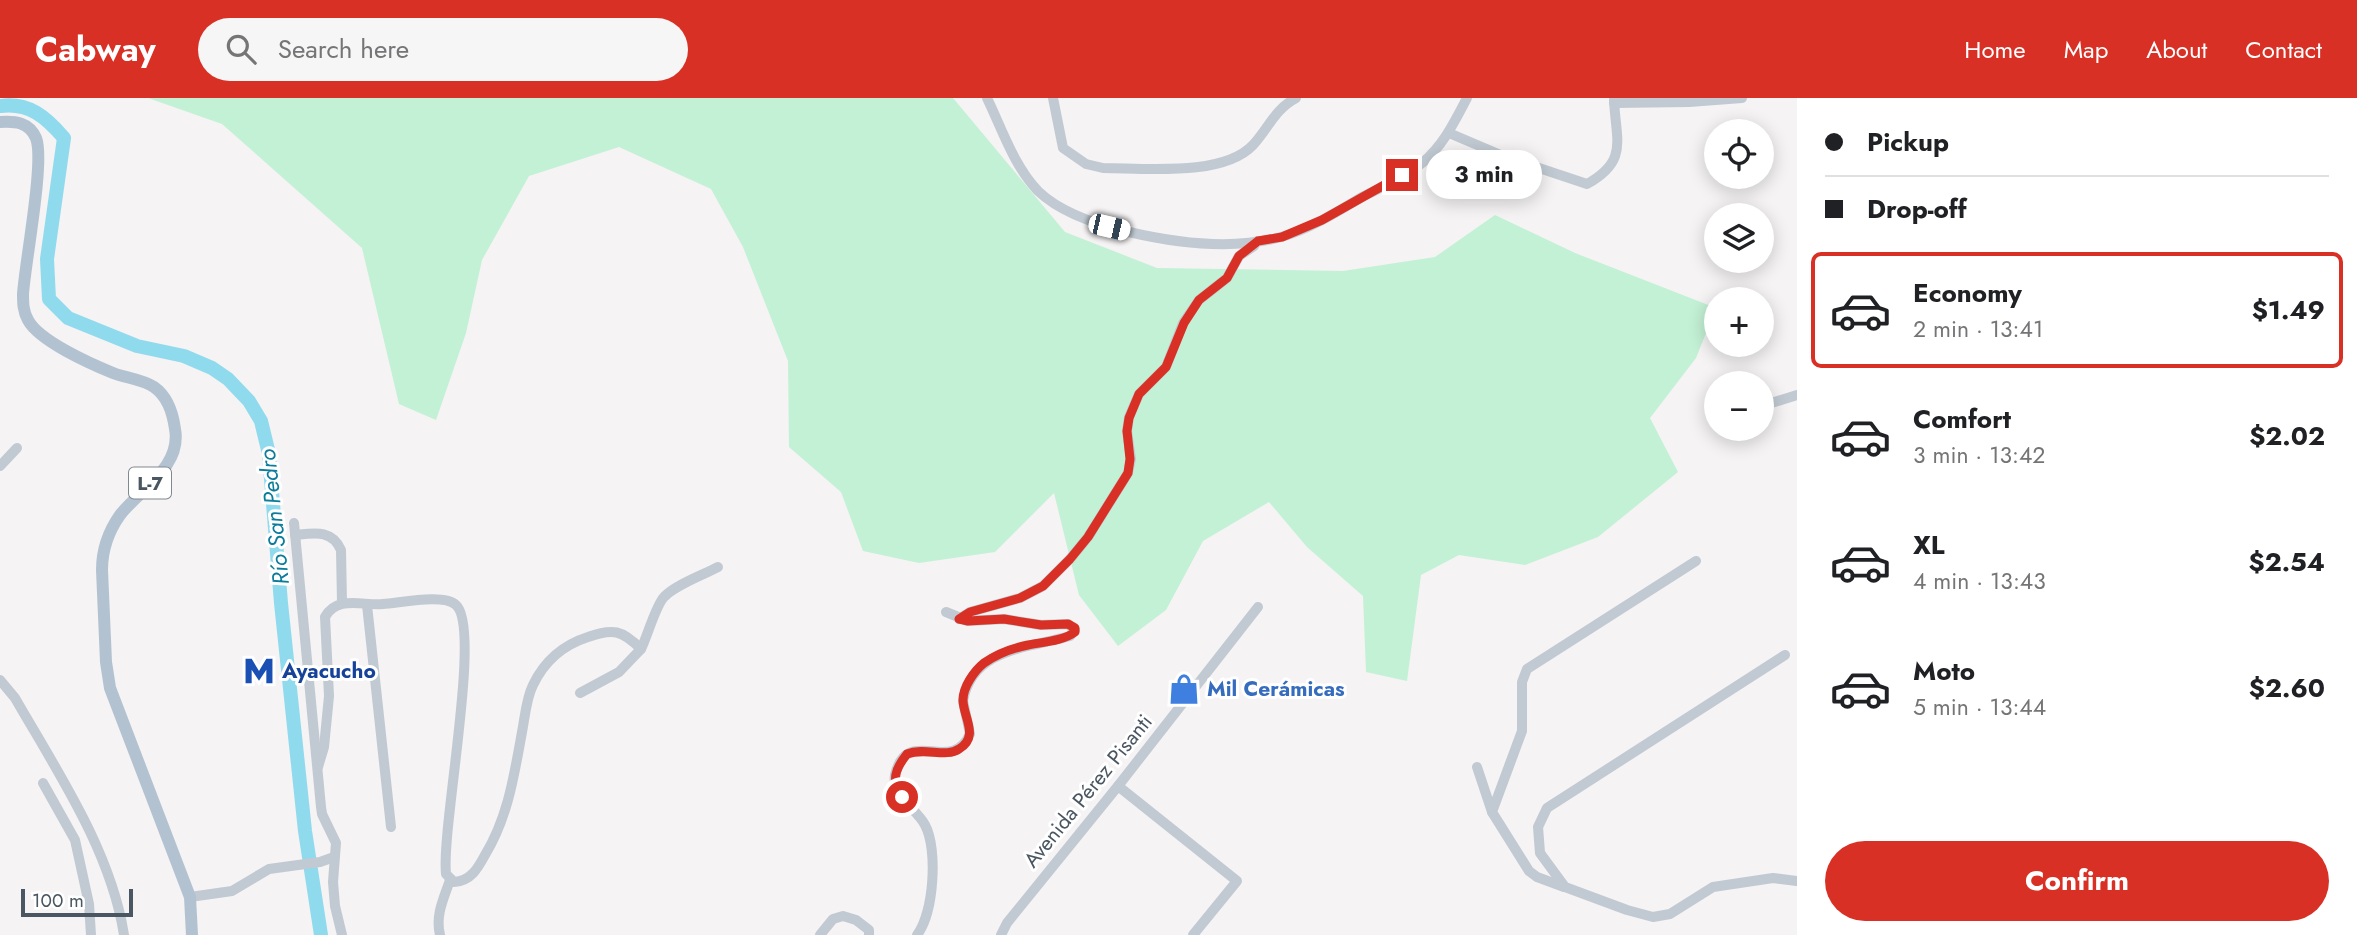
<!DOCTYPE html>
<html lang="en">
<head>
<meta charset="utf-8">
<style>
  :root { --surface:#fff; --page:#f6f6f6; --text:#202124; --muted:#757577; --line:#e0e0e0; --accent:#d93025 }
  body { margin:0; font-family:Jost,sans-serif; background:var(--page); color:var(--text); height:100vh; display:flex; flex-direction:column; font-size:26px; white-space:nowrap }
  * { box-sizing:border-box; margin:0 }
  p { font-size:23px; color:var(--muted) }
  .icon { flex:none; width:38px; height:38px; fill:none; stroke:currentColor; stroke-width:2; stroke-linecap:round; stroke-linejoin:round }
  .map { position:relative; flex:1; overflow:hidden }
  .panel { display:flex; flex-direction:column; background:var(--surface); width:560px }
  .panel>* { flex:none }
  .hud { display:grid; align-content:center; height:154px; padding:0 28px; background:var(--surface) }
  .buttons { position:absolute; left:1704px; top:21px; display:grid; gap:14px }
  .buttons a { display:grid; place-items:center; width:70px; height:70px; border-radius:50%; background:var(--surface); box-shadow:0 4px 18px #0003; font-size:35px }
  .scale { position:absolute; left:21px; bottom:18px; width:112px; box-sizing:border-box; padding-left:7px; border:4px solid #4a5661; border-top:0; font-size:19px; line-height:24px; white-space:nowrap; color:#4a5661; -webkit-text-stroke:5px #fff; paint-order:stroke }
  .end { position:absolute; width:32px; height:32px; margin:-16px; border:9px solid #d93025; background:#fff; box-shadow:0 0 0 4px #fff }
  .from { border-radius:50% }
  .bubble { position:absolute; height:49px; border-radius:24px; background:var(--surface); box-shadow:0 4px 18px #0003; font-size:23px; font-weight:700; line-height:49px; text-align:center }
  .car { position:absolute; width:21px; height:42px; margin:-21px -10px; border-radius:9px; box-shadow:0 0 5px 2px #0007; background:linear-gradient(#fff 24%,#345 0 40%,#fff 0 76%,#345 0 86%,#fff 0) }
  .hud b { display:flex; align-items:center; gap:24px; height:66px; font-size:26px }
  .hud b+b { border-top:2px solid var(--line) }
  .hud i { width:18px; height:18px; background:var(--text) }
  ul { padding:0; list-style:none }
  li { display:flex; align-items:center; gap:21px; height:116px; margin:0 14px 10px; padding:0 14px; border:4px solid transparent; border-radius:10px }
  li div { flex:1 }
  li b { display:block; font-size:26px }
  li em { font-style:normal; font-weight:700 }
  li.selected { border-color:var(--accent) }
  li>.icon { width:63px; height:63px; stroke-width:1.5 }
  .action { display:flex; gap:14px; margin-top:auto; padding:14px 28px }
  .action a { flex:1; height:80px; border-radius:42px; background:var(--accent); color:#fff; font-size:28px; font-weight:700; line-height:80px; text-align:center }
  header { display:flex; align-items:center; gap:42px; box-sizing:border-box; height:98px; padding:0 35px; background:var(--accent); color:#fff }
  header strong { font-size:33px }
  nav { display:flex; gap:38px; margin-inline-start:auto; font-size:24px }
  .search { width:490px; height:63px; background:var(--page); display:flex; align-items:center; gap:18px; box-sizing:border-box; padding:0 24px; border-radius:38px; color:var(--muted); font-size:26px }
  main { display:flex; flex:1; min-height:0 }
  .map>svg:first-child { display:block }
  .green { fill:#c3f1d5 }
  .lines { fill:none; stroke-linecap:round; stroke-linejoin:round }
  .river { stroke:#90daee; stroke-width:14 }
  .minor { stroke:#c1cad2; stroke-width:10 }
  .major { stroke:#b3c2d1; stroke-width:12 }
  .route { stroke:#d93025; stroke-width:9 }
  .labels { text-anchor:middle; stroke-width:6; stroke-linejoin:round; paint-order:stroke }
  .shield { fill:#fff; stroke:#808990; stroke-width:2 }
  .shield-label { font-size:19px; font-weight:bold; fill:#4a5661 }
  .transit-label { font-size:21px; font-weight:bold; fill:#164399; stroke:#fff; text-anchor:start }
  .shop-label { font-size:21px; font-weight:bold; fill:#366cbe; stroke:#fff; text-anchor:start }
  .street-label { font-size:21px; fill:#4a5661; stroke:#fff }
  .water-label { font-size:23px; font-style:italic; fill:#0c7c9b; stroke:#fff }
</style>
</head>
<body>
<header>
<strong>Cabway</strong>
<div class="search"><svg class="icon" aria-label="search" viewBox="0 0 24 24"><circle cx="10" cy="10" r="6"/><path d="M15 15l6 6"/></svg>Search here</div>
<nav><a>Home</a><a>Map</a><a>About</a><a>Contact</a></nav>
</header>
<main>
<div class="map">
<svg width="1797" height="837" viewBox="0 0 1797 837">
  <rect width="100%" height="100%" fill="#f5f3f3"/>
  <polygon class="green" points="148,0 953,0 1065,134 1157,170 1343,173 1435,159 1495,117 1575,155 1716,210 1696,260 1650,320 1678,374 1598,439 1525,467 1459,457 1421,477 1407,583 1366,574 1363,498 1307,449 1269,404 1203,443 1166,512 1118,548 1079,497 1054,395 995,454 919,465 863,453 841,394 789,349 788,263 743,149 711,91 619,49 529,78 482,162 466,235 436,322 399,306 362,150 222,26"/>
  <g class="lines">
    <path class="river" d="M 0,8 C 29,4 46,19 64,40 L 47,161 L 49,201 L 68,220 L 137,248 L 184,258 L 212,270 L 228,281 L 249,303 L 261,323 L 269,356 L 281,505 L 305,733 L 321,837"/>
    <g class="minor">
      <path d="M 987,0 C 1002,31 1014,68 1038,93 C 1061,115 1098,127 1129,134 C 1176,145 1234,152 1281,139 C 1310,131 1337,114 1362,99 C 1381,89 1406,79 1422,65 C 1443,48 1455,23 1467,0"/>
      <path d="M 1053,0 L 1063,50 L 1086,66 L 1103,70 C 1144,70 1223,79 1253,47 C 1268,31 1275,11 1296,0"/>
      <polyline points="1614,5 1689,4 1742,0"/>
      <path d="M 1449,35 L 1503,58 L 1587,86 C 1630,62 1615,41 1614,0"/>
      <polyline points="1762,308 1797,297"/>
      <polyline points="0,368 17,350"/>
      <polyline points="294,425 321,709 322,716 336,745 333,784 335,808 342,837"/>
      <path d="M 295,437 C 314,435 332,431 341,452 L 342,505"/>
      <polyline points="367,507 391,729"/>
      <polyline points="959,521 970,514 1020,500 1043,488 1070,461 1088,439 1128,375 1131,361 1127,333 1129,319 1139,296 1166,269 1183,225 1199,202 1227,180 1239,158 1254,148 1257,143"/>
      <path d="M 641,551 C 647,539 656,507 664,499 C 675,487 703,477 718,469"/>
      <polyline points="1785,557 1547,710 1538,729 1540,755 1565,789 1627,812 1653,819 1670,816 1713,789 1773,780 1797,783"/>
      <path d="M 0,582 L 15,600 C 57,673 111,753 124,837"/>
      <path d="M 318,669 L 324,649 L 329,598 L 325,519 C 337,497 363,508 383,506 C 400,505 444,495 456,507 C 482,530 441,730 446,776 L 454,784 C 471,783 478,770 485,757 C 508,719 514,678 522,634 C 525,619 526,601 533,587 C 544,564 563,547 588,539 C 613,530 622,532 641,551 L 619,574 L 580,595"/>
      <polyline points="1477,669 1492,714"/>
      <polyline points="43,685 75,742 89,806 91,837"/>
      <polyline points="1118,688 1237,783 1193,837"/>
      <polyline points="1564,789 1537,779 1529,773 1492,714 1522,633 1522,584 1527,571 1696,463"/>
      <polyline points="190,799 232,793 269,771 320,764 334,759"/>
      <path d="M 440,837 C 435,817 444,800 450,782"/>
      <polyline points="820,837 833,821 843,818 856,822 869,832 869,837"/>
      <path d="M 917,837 C 934,815 938,751 925,727 C 917,711 891,698 895,677 C 907,626 951,678 970,636 L 963,603 C 972,550 1028,550 1070,538 L 1075,532 L 1068,526 L 1041,527 L 1004,521 L 968,523 L 946,514"/>
      <polyline points="1001,837 1007,825 1118,688 1258,509"/>
    </g>
    <path class="major" d="M 0,24 C 15,23 29,24 36,40 C 45,63 25,165 23,196 C 23,205 23,213 28,222 C 39,243 91,266 113,275 C 126,280 142,281 154,289 C 167,298 173,316 175,331 C 182,369 140,391 120,417 C 108,434 102,452 102,472 L 106,564 L 110,590 L 190,799 L 192,837"/>
  </g>
  <g class="lines">
    <path class="route" d="M 902,699 C 891,682 895,671 907,656 C 925,649 946,660 959,651 C 980,638 963,619 963,602 C 963,589 974,573 984,565 C 997,556 1013,550 1028,547 C 1043,544 1063,543 1075,534 L 1075,530 L 1068,526 L 1041,527 L 1004,521 L 968,523 L 959,521 L 970,514 L 1020,500 L 1043,488 L 1070,461 L 1088,439 L 1128,375 L 1130,361 L 1127,333 L 1129,320 L 1139,296 L 1166,269 L 1184,225 L 1199,202 L 1227,180 L 1239,158 L 1258,143 L 1282,139 L 1322,122 L 1402,77"/>
  </g>
  <defs>
    <symbol id="metro-bare" viewBox="-9 -9 18 18"><path d="M-5.5 5V-5H-3L0 0L3-5H5.5V5H3V-.5L0 4L-3-.5V5Z" fill="#1a4fb4" stroke="#fff" stroke-width="2.5" paint-order="stroke"/></symbol>
    <symbol id="shop-bare" viewBox="-9 -9 18 18"><path d="M-5-2.5h2.3a2.7 3.5 0 0 1 5.4 0H5L5.5 6h-11ZM-1.5-2.5h3a1.5 2.3 0 0 0-3 0Z" fill="#3f7fe0" stroke="#fff" stroke-width="2.5" paint-order="stroke"/></symbol>
  </defs>
  <g fill-rule="evenodd">
    <use href="#metro-bare" x="237" y="551" width="44" height="44"/>
    <use href="#shop-bare" x="1162" y="569" width="44" height="44"/>
  </g>
  <g class="labels">
    <rect class="shield" x="129" y="369.5" width="42" height="31" rx="5"/>
    <g class="shield-label">
      <text x="150" y="392">L-7</text>
    </g>
    <g class="transit-label">
      <text x="282" y="580">Ayacucho</text>
    </g>
    <g class="shop-label">
      <text x="1207" y="598">Mil Cerámicas</text>
    </g>
    <g class="street-label">
      <text transform="translate(1088 693) rotate(-51)" y="7">Avenida Pérez Pisanti</text>
    </g>
    <g class="water-label">
      <text transform="translate(274 419) rotate(-96)" y="8">Río San Pedro</text>
    </g>
  </g>
</svg>
<div class="buttons">
<a><svg class="icon" aria-label="locate" viewBox="0 0 24 24"><circle cx="12" cy="12" r="6"/><path d="M12 2v4M12 18v4M2 12h4M18 12h4"/></svg></a>
<a><svg class="icon" aria-label="layers" viewBox="0 0 24 24"><path d="M12 4l9 5-9 5-9-5zM3 14l9 5 9-5"/></svg></a>
<a>+</a>
<a>−</a>
</div>
<div class="scale">100 m</div>
<i class="end from" style="left:902px;top:699px"></i>
<i class="end" style="left:1402px;top:77px"></i>
<div class="bubble" style="left:1426px;top:52px;width:116px">3 min</div>
<i class="car" style="left:1109px;top:129px;rotate:103deg"></i>
</div>
<section class="panel">
<div class="hud">
<b><i class="from"></i>Pickup</b>
<b><i></i>Drop-off</b>
</div>
<ul>
<li class="selected"><svg class="icon" aria-label="car" viewBox="0 0 24 24"><path d="M5 17H2v-5l4-1 3-4h7l3 4 3 1v5h-3M9 17h6M6 11h13"/><circle cx="7" cy="17" r="2"/><circle cx="17" cy="17" r="2"/></svg><div><b>Economy</b><p>2 min · 13:41</p></div><em>$1.49</em></li>
<li><svg class="icon" aria-label="car" viewBox="0 0 24 24"><path d="M5 17H2v-5l4-1 3-4h7l3 4 3 1v5h-3M9 17h6M6 11h13"/><circle cx="7" cy="17" r="2"/><circle cx="17" cy="17" r="2"/></svg><div><b>Comfort</b><p>3 min · 13:42</p></div><em>$2.02</em></li>
<li><svg class="icon" aria-label="car" viewBox="0 0 24 24"><path d="M5 17H2v-5l4-1 3-4h7l3 4 3 1v5h-3M9 17h6M6 11h13"/><circle cx="7" cy="17" r="2"/><circle cx="17" cy="17" r="2"/></svg><div><b>XL</b><p>4 min · 13:43</p></div><em>$2.54</em></li>
<li><svg class="icon" aria-label="car" viewBox="0 0 24 24"><path d="M5 17H2v-5l4-1 3-4h7l3 4 3 1v5h-3M9 17h6M6 11h13"/><circle cx="7" cy="17" r="2"/><circle cx="17" cy="17" r="2"/></svg><div><b>Moto</b><p>5 min · 13:44</p></div><em>$2.60</em></li>
</ul>
<div class="action"><a>Confirm</a></div>
</section>
</main>
</body>
</html>
